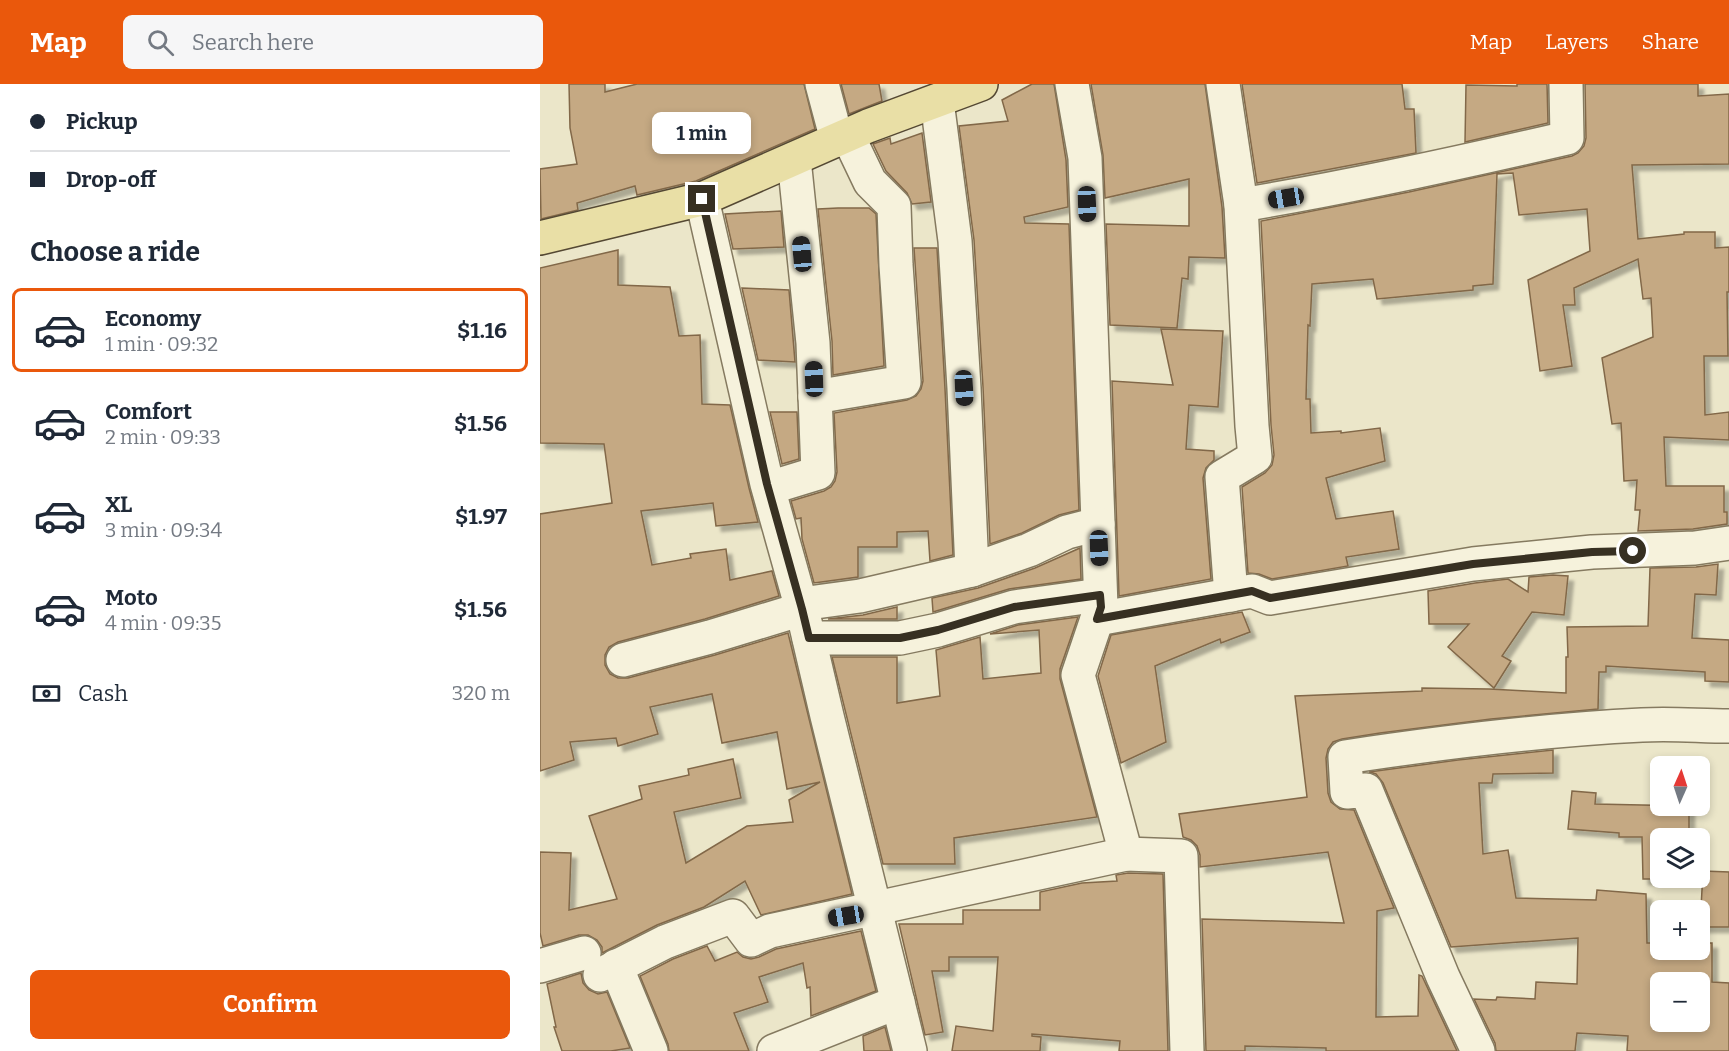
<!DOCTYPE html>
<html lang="en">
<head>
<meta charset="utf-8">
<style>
  :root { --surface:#fff; --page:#f6f6f7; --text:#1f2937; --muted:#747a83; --line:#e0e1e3; --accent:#ea580c }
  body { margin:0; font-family:Bitter,serif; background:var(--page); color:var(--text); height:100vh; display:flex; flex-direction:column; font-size:22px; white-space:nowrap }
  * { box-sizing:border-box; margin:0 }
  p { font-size:20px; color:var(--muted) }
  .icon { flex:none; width:33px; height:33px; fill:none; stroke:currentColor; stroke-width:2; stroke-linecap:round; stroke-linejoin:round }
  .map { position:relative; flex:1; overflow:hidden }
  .details { display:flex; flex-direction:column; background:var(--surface); width:540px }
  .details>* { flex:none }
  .guide { display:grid; align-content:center; height:132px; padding:0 30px; background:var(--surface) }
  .needle { width:39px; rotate:3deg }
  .buttons { position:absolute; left:1110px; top:672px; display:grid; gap:12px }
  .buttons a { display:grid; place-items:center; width:60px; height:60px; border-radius:9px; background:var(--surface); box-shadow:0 3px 9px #0003; font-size:30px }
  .end { position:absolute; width:27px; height:27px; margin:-14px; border:8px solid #373022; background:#fff; box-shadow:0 0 0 3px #fff }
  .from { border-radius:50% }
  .bubble { position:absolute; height:42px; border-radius:9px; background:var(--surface); box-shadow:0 3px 9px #0003; font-size:20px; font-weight:700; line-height:42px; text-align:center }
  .car { position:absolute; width:18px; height:36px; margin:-18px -9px; border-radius:8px; box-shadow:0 0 4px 2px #0007; background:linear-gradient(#222 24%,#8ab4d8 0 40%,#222 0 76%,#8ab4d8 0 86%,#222 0) }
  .guide b { display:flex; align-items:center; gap:21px; height:57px; font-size:22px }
  .guide b+b { border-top:2px solid var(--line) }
  .guide i { width:15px; height:15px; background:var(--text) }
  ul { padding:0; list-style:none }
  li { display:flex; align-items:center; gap:18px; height:84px; margin:0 12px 9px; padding:0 18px; border:3px solid transparent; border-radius:9px }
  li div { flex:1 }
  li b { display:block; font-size:22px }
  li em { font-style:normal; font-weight:700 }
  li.selected { border-color:var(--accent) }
  li>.icon { width:54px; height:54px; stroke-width:1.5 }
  h2 { padding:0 30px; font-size:27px; line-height:72px }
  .pay { display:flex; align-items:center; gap:15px; height:66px; padding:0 30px; font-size:22px }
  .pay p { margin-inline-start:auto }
  .primary-button { display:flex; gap:12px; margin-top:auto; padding:12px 30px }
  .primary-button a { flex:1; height:69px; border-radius:9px; background:var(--accent); color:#fff; font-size:24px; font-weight:700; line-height:69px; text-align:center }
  header { display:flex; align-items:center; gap:36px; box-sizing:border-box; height:84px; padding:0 30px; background:var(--accent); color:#fff }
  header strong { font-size:28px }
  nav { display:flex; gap:33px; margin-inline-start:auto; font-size:21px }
  .search { width:420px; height:54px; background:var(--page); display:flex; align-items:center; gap:15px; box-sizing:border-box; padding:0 21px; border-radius:9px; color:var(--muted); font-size:22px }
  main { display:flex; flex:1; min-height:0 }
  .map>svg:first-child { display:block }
  .building { fill:#c5a983; stroke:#826848; stroke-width:1.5; fill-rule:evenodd; filter:url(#shadow) }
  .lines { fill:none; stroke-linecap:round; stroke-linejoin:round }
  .minor-casing { stroke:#857a60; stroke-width:36 }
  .major-casing { stroke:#544833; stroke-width:36 }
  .minor { stroke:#f6f2dc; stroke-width:33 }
  .major { stroke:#e9dfa6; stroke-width:33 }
  .route { stroke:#373022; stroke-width:8 }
</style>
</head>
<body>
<header>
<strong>Map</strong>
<div class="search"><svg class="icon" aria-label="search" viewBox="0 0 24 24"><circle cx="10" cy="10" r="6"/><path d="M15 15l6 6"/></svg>Search here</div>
<nav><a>Map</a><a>Layers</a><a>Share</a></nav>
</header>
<main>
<section class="details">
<div class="guide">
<b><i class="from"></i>Pickup</b>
<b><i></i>Drop-off</b>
</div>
<h2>Choose a ride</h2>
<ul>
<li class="selected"><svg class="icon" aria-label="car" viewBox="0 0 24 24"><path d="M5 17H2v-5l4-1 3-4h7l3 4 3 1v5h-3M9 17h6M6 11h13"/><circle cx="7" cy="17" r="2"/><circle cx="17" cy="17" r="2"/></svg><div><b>Economy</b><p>1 min · 09:32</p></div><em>$1.16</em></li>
<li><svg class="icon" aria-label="car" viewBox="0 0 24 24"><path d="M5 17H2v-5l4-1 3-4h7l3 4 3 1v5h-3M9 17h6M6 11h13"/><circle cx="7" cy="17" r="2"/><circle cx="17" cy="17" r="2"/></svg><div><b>Comfort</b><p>2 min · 09:33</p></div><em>$1.56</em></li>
<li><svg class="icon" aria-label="car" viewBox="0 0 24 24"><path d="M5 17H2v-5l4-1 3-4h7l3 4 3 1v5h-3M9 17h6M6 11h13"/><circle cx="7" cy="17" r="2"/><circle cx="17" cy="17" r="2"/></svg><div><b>XL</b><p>3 min · 09:34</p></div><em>$1.97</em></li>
<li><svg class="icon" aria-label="car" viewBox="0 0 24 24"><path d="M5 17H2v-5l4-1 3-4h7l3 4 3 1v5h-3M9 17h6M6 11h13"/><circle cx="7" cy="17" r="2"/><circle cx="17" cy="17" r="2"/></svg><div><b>Moto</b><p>4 min · 09:35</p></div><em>$1.56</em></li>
</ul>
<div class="pay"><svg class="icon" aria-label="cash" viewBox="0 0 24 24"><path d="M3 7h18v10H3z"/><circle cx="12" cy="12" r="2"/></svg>Cash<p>320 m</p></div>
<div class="primary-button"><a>Confirm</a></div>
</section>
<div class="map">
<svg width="1189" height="967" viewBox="0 0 1189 967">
  <defs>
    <filter id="shadow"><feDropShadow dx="5.5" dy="5.5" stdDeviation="1.5" flood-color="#0004"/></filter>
  </defs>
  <rect width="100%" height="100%" fill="#ebe6c9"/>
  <g class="building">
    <polygon points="29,0 65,0 65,8 97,0 264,0 275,45 156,97 97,111 95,102 37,119 38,126 1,135 0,85 37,80 30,44"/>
    <polygon points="301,0 339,0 342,17 309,30"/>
    <polygon points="492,0 514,0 526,76 528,123 484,133 485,139 529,140 539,426 519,431 482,449 450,460 443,303 434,156 419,42 468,37 462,16"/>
    <polygon points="551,0 665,0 682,123 685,174 649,173 648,195 642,194 637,244 570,241 566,140 649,142 649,95 565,114 563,71"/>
    <polygon points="702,0 862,0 865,25 874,25 876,69 717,99"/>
    <polygon points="977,0 1007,0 1008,39 925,58 926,1 977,2"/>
    <polygon points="1045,0 1158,0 1158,12 1189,10 1189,80 1092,81 1098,155 1144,150 1144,148 1175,148 1175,164 1189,163 1189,208 1187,208 1188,272 1164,272 1165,331 1189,328 1189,356 1124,353 1126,402 1184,402 1184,428 1187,428 1187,440 1153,445 1098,447 1100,426 1095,426 1097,396 1084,397 1081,339 1072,340 1062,274 1113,253 1111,214 1103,215 1098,175 1034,204 1035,221 1023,221 1032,282 1000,287 988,196 1050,167 1047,125 979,131 973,89 957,90 953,200 933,202 933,206 837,215 833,195 772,200 770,242 768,241 766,315 770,315 771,349 801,347 801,349 840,344 845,377 786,394 796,435 853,427 859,465 806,473 808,482 732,495 719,490 708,489 702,403 725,389 732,381 734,371 731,341 721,137 869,108 1032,72 1038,69 1044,62 1046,54"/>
    <polygon points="382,49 391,118 372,120 367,109 346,87 333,60 350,54 351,60"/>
    <polygon points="298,124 329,124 336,130 344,282 293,291 292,257 278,125"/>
    <polygon points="241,127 244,163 193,165 185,130"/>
    <polygon points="374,164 397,164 405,305 413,471 390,477 388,447 357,448 357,463 318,463 318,493 274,499 262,455 261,434 256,435 251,417 284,407 291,403 295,397 297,388 294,329 367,316 376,312 381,305 383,297"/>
    <polygon points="78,166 78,201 130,203 139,252 160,251 162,320 190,321 209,404 218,438 176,442 173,419 101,427 112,481 151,474 150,470 186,465 190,496 232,487 239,512 165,535 78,558 69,563 65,571 65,581 70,590 78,594 88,594 175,571 248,549 312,810 221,831 205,797 164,823 117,841 62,869 62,863 57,856 48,851 39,851 3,862 0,849 0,768 31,769 29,826 77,815 49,732 102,715 99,702 149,691 148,685 193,675 201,714 134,728 146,779 207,742 253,738 249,716 280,698 247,705 237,648 182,659 172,610 110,623 118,650 78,662 76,654 30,658 34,676 0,687 0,430 72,419 64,360 0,359 0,184"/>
    <polygon points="202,204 249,206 255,278 218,276"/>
    <polygon points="621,245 683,247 678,323 649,321 646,365 674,367 674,376 666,384 663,394 671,495 579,512 572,297 633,301"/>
    <polygon points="230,328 257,328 259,375 242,380"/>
    <polygon points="540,464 541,495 469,505 393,528 392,514 438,504 495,484"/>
    <polygon points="1178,480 1176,511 1155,510 1152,554 1189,556 1189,598 1165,597 1165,588 1066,582 1066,588 1059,588 1058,625 951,635 840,649 802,655 793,658 788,665 786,674 788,709 791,718 800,725 814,726 854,824 837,827 836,933 878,932 879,891 882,892 917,967 786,967 786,964 705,962 705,967 666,967 662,835 804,839 788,768 660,783 660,771 657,762 651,756 643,753 639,730 767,713 755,612 882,607 882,604 949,605 1026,609 1026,573 1028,573 1027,543 1108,542 1110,484 1156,483"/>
    <polygon points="1013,491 1028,492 1024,531 992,528 962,572 971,577 954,604 908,563 929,540 889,540 888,507 935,499 968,495 988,508 989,493"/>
    <polygon points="357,523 357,535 288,535 323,531"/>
    <polygon points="702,528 710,548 681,559 680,555 615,582 626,658 581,679 558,592 571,551"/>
    <polygon points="538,533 520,585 520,595 557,733 414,754 415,780 343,780 292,573 357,573 357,619 400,612 396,566 440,553 443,595 501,589 499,546 450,550 478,541"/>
    <path d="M 1013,666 L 1013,689 L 953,690 L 952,699 L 939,699 L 943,770 L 968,766 L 976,814 L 1056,816 L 1057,806 L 1106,810 L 1107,859 L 1120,859 L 1120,866 L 1160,866 L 1160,859 L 1172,859 L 1172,898 L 1189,899 L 1189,967 L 1087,967 L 1088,952 L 1037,949 L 1035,967 L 956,967 L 955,959 L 934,915 L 956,916 L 957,913 L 995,915 L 996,898 L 1037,900 L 1038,854 L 911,863 L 843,699 L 836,690 L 829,688 L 918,676 ZM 1120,898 L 1160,898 L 1160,938 L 1120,938 Z"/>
    <polygon points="1032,707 1056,709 1055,720 1149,722 1149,754 1120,754 1120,794 1148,795 1103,795 1102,753 1079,753 1079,749 1028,745"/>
    <polygon points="1163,787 1189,788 1189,843 1160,843"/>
    <polygon points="588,789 623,790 628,967 579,967 580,957 492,950 492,952 501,953 500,967 412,967 416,942 453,947 458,873 409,873 409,887 392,887 403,948 385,951 359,840 423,840 423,826 500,826 500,808 542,799 577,797 576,791"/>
    <polygon points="321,847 336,907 271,932 270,903 267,904 263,879 219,893 228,918 194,929 209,967 129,967 128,960 100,892 133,875 167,862 175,877 197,868 203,873 211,875 219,873 236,865"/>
    <polygon points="41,889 43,899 49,906 58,910 67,908 90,964 71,967 22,967 14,943 16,943 7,900"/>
    <polygon points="345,943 351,967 324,967 323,952"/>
  </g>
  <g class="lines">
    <defs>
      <g id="minor">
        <polyline points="282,0 297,56"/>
        <polyline points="532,0 545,74 561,523 538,591 586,770 641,772 647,967"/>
        <polyline points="683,0 701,121 712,342 715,373 682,393 691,511"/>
        <polyline points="397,17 415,157 424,304 432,486"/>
        <polyline points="162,115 227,400 262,525 287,632 370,967"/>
        <path d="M 701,121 C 811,103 919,79 1027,54 L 1026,0"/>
        <polyline points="275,313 364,298 356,181 354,122 330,98 308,52"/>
        <polyline points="229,404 278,389 273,259 254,75"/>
        <polyline points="261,520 320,512 432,486 489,466 527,448 558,440"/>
        <polyline points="557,535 712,507 730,514 933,480 1052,468 1155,464 1189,459"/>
        <polyline points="269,554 360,554 398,546 474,523 560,511"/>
        <polyline points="83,576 170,553 262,525"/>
        <polyline points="0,882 44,869"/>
        <polyline points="76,882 111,967"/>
        <polyline points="60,891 125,858 193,832 211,856 230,847 586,770"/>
        <polyline points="234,967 358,918"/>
        <path d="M 938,967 L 903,893 L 826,706 L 807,708 L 805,673 C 904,658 1002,646 1102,641 C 1131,639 1160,642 1189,642"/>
      </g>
      <polyline id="major" points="0,154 162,115 328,42 441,0"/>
    </defs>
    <use href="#minor" class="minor-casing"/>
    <use href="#major" class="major-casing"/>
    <use href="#minor" class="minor"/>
    <use href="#major" class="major"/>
  </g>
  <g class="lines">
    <polyline class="route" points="162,115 227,400 262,525 269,554 360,554 398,546 474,523 560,511 561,523 557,535 712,507 730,514 933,480 1052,468 1093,467"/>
  </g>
</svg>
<div class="buttons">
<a><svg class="needle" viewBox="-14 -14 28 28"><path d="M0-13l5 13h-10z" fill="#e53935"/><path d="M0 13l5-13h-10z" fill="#747a83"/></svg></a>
<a><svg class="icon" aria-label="layers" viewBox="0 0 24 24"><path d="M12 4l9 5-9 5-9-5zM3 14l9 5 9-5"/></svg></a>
<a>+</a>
<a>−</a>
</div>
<i class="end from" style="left:1093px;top:467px"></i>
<i class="end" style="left:162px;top:115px"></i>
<div class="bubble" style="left:112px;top:28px;width:99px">1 min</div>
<i class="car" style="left:746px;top:114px;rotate:261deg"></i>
<i class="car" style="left:547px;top:120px;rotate:178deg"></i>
<i class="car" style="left:262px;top:170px;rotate:355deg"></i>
<i class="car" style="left:274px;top:295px;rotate:358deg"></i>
<i class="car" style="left:424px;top:304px;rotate:177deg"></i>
<i class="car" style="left:559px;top:464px;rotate:178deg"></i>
<i class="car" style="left:306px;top:832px;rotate:261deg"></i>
</div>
</main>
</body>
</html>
